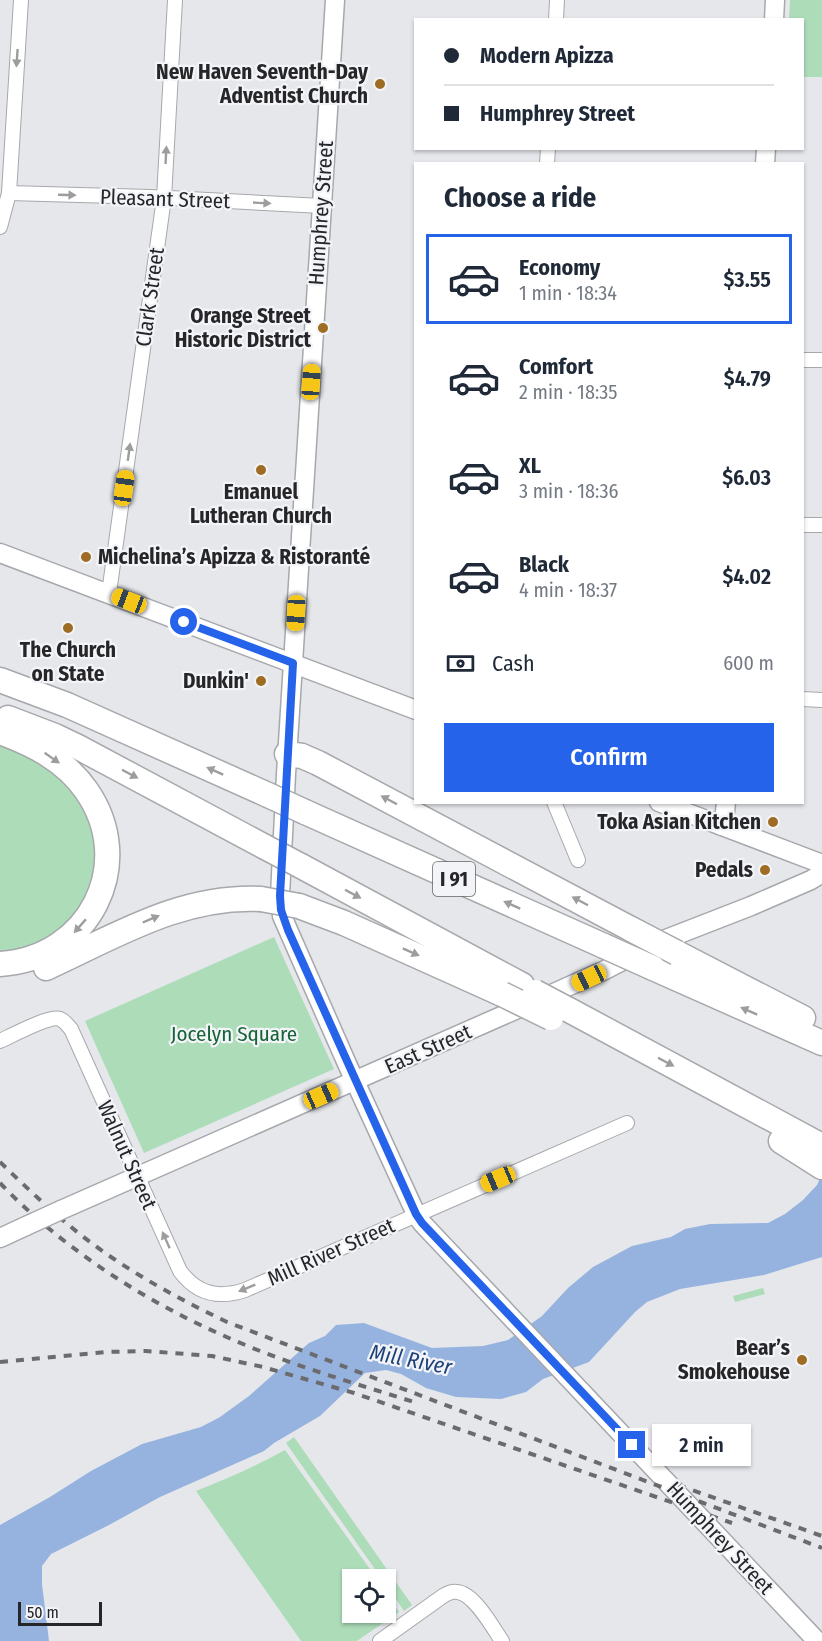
<!DOCTYPE html>
<html lang="en">
<head>
<meta charset="utf-8">
<style>
  :root { --surface:#fff; --page:#f6f6f7; --text:#1f2937; --muted:#747a83; --line:#e0e1e3; --accent:#2563eb }
  body { margin:0; font-family:"Fira Sans Condensed",sans-serif; background:var(--page); color:var(--text); height:100vh; display:flex; flex-direction:column; font-size:22px; white-space:nowrap }
  * { box-sizing:border-box; margin:0 }
  p { font-size:20px; color:var(--muted) }
  .icon { flex:none; width:33px; height:33px; fill:none; stroke:currentColor; stroke-width:2; stroke-linecap:round; stroke-linejoin:round }
  .map { position:relative; flex:1; overflow:hidden }
  .sheet { position:absolute; left:414px; top:162px; width:390px; height:642px; display:flex; flex-direction:column; background:var(--surface); border-radius:0px; box-shadow:0 2px 4px #0004 }
  .sheet>* { flex:none }
  .guide { position:absolute; left:414px; top:18px; width:390px; height:132px; border-radius:0px; box-shadow:0 2px 4px #0004; display:grid; align-content:center; height:132px; padding:0 30px; background:var(--surface) }
  .buttons { position:absolute; left:342px; top:1569px; display:grid; gap:12px }
  .buttons a { display:grid; place-items:center; width:54px; height:54px; border-radius:0px; background:var(--surface); box-shadow:0 2px 4px #0004; font-size:30px }
  .scale { position:absolute; left:18px; bottom:15px; width:84px; box-sizing:border-box; padding-left:6px; border:3px solid #262628; border-top:0; font-size:16px; line-height:21px; white-space:nowrap; color:#262628; -webkit-text-stroke:4px #f3f4f8; paint-order:stroke }
  .end { position:absolute; width:27px; height:27px; margin:-14px; border:8px solid #2563eb; background:#fff; box-shadow:0 0 0 3px #fff }
  .from { border-radius:50% }
  .bubble { position:absolute; height:42px; border-radius:0px; background:var(--surface); box-shadow:0 2px 4px #0004; font-size:20px; font-weight:600; line-height:42px; text-align:center }
  .car { position:absolute; width:18px; height:36px; margin:-18px -9px; border-radius:8px; box-shadow:0 0 4px 2px #0007; background:linear-gradient(#f5c518 24%,#345 0 40%,#f5c518 0 76%,#345 0 86%,#f5c518 0) }
  .guide b { display:flex; align-items:center; gap:21px; height:57px; font-size:22px }
  .guide b+b { border-top:2px solid var(--line) }
  .guide i { width:15px; height:15px; background:var(--text) }
  ul { padding:0; list-style:none }
  li { display:flex; align-items:center; gap:18px; height:90px; margin:0 12px 9px; padding:0 18px; border:3px solid transparent; border-radius:0px }
  li div { flex:1 }
  li b { display:block; font-size:22px }
  li em { font-style:normal; font-weight:600 }
  li.selected { border-color:var(--accent) }
  li>.icon { width:54px; height:54px; stroke-width:1.5 }
  h2 { padding:0 30px; font-size:27px; line-height:72px }
  .pay { display:flex; align-items:center; gap:15px; height:66px; padding:0 30px; font-size:22px }
  .pay p { margin-inline-start:auto }
  .action { display:flex; gap:12px; margin-top:auto; padding:12px 30px }
  .action a { flex:1; height:69px; border-radius:0px; background:var(--accent); color:#fff; font-size:24px; font-weight:600; line-height:69px; text-align:center }
  .map>svg:first-child { display:block }
  .green { fill:#addcb9 }
  .water { fill:#96b3e0 }
  .lines { fill:none; stroke-linecap:round; stroke-linejoin:round }
  .street-casing { stroke:#a7a8ac; stroke-width:16 }
  .secondary-casing { stroke:#a7a8ac; stroke-width:21 }
  .highway-casing { stroke:#a7a8ac; stroke-width:27 }
  .street { stroke:#fff; stroke-width:14 }
  .secondary { stroke:#fff; stroke-width:18 }
  .highway { stroke:#fff; stroke-width:24 }
  .rail { stroke:#6b6b6e; stroke-width:4; stroke-dasharray:8 8; stroke-linecap:butt }
  .secondary-bridge-casing { stroke:#a7a8ac; stroke-width:21; stroke-linecap:butt }
  .highway-bridge-casing { stroke:#a7a8ac; stroke-width:27; stroke-linecap:butt }
  .secondary-bridge { stroke:#fff; stroke-width:18 }
  .highway-bridge { stroke:#fff; stroke-width:24 }
  .oneway { fill:#9d9d9e }
  .route { stroke:#2563eb; stroke-width:8 }
  .poi-dot { fill:#9f6c23; stroke:#f3f4f8; stroke-width:2 }
  .labels { text-anchor:middle; stroke-width:4.5; stroke-linejoin:round; paint-order:stroke }
  .shield { fill:#f3f4f8; stroke:#646466; stroke-width:1.5 }
  .shield-label { font-size:20px; font-weight:bold; fill:#262628 }
  .poi-label { font-size:21px; font-weight:bold; fill:#262628; stroke:#f3f4f8; text-anchor:end }
  .street-label { font-size:21px; fill:#262628; stroke:#f3f4f8 }
  .park-label { font-size:21px; fill:#166336; stroke:#f3f4f8 }
  .water-label { font-size:22px; font-style:italic; fill:#1e4279; stroke:#f3f4f8 }
</style>
</head>
<body>
<div class="map">
<svg width="822" height="1641" viewBox="0 0 822 1641">
  <rect width="100%" height="100%" fill="#e5e7eb"/>
  <g class="green">
    <polygon points="790,0 822,0 822,77 803,77 802,20 789,19"/>
    <polygon points="0,744 34,757 57,773 79,795 93,821 98,850 96,875 73,923 46,944 0,955"/>
    <polygon points="274,937 334,1069 144,1153 85,1021"/>
    <polygon points="763,1288 765,1294 735,1302 733,1296"/>
    <polygon points="294,1437 412,1605 404,1611 386,1584 386,1580 382,1579 286,1443"/>
    <path d="M 285,1450 L 377,1579 L 352,1580 L 352,1612 L 386,1612 L 386,1592 L 399,1612 L 357,1641 L 301,1641 L 196,1491 C 227,1479 256,1466 285,1450 Z"/>
  </g>
  <polygon class="water" points="822,1174 822,1257 764,1275 680,1289 647,1302 635,1312 589,1362 543,1379 526,1392 501,1399 456,1397 426,1388 401,1374 386,1370 365,1373 320,1416 274,1443 264,1451 160,1497 109,1525 51,1554 42,1566 42,1584 49,1641 0,1641 0,1525 50,1497 91,1471 142,1444 201,1427 220,1417 249,1396 309,1343 325,1336 336,1325 364,1323 432,1348 483,1346 508,1340 542,1316 568,1288 593,1267 632,1246 671,1237 685,1229 710,1224 768,1223 785,1214 803,1200 817,1185"/>
  <g class="lines">
    <defs>
      <g id="street">
        <polyline points="556,20 557,0"/>
        <polyline points="547,164 548,148"/>
        <polyline points="9,193 150,197 322,206"/>
        <polyline points="0,227 9,193 21,0"/>
        <polyline points="802,360 822,360"/>
        <polyline points="802,525 822,525"/>
        <polyline points="109,593 164,198 175,0"/>
        <polyline points="802,699 822,700"/>
        <polyline points="554,802 578,860"/>
        <path d="M 0,1041 C 11,1036 50,1015 60,1019 C 65,1021 68,1026 71,1029 L 180,1271 C 197,1294 218,1299 245,1290 L 627,1123"/>
        <path d="M 380,1641 L 443,1596 C 448,1593 452,1591 457,1592 C 474,1593 493,1628 502,1641"/>
      </g>
      <g id="secondary">
        <polyline points="335,0 286,774 280,896 282,916 348,1066 416,1214 422,1223 817,1641"/>
        <polyline points="774,20 775,0"/>
        <polyline points="765,164 766,148"/>
        <polyline points="0,553 416,710"/>
        <polyline points="659,802 822,864"/>
        <polyline points="722,826 725,812 726,802"/>
        <polyline points="61,1210 556,992 605,970 661,941 751,906 811,880 822,873"/>
        <polyline points="0,1238 26,1226"/>
      </g>
      <g id="highway">
        <polyline points="0,680 67,705 268,795"/>
        <polyline points="8,718 55,736 78,747 265,847"/>
        <path d="M 0,732 C 33,744 65,760 86,790 C 138,864 89,959 0,964"/>
        <polyline points="287,754 302,756 318,763 631,929"/>
        <polyline points="305,812 604,946"/>
        <polyline points="301,866 522,985"/>
        <polyline points="299,906 344,923 502,994"/>
        <polyline points="677,953 803,1018"/>
        <path d="M 46,968 C 116,936 181,895 261,899"/>
        <polyline points="653,968 822,1043"/>
        <polyline points="569,1010 822,1146"/>
        <polyline points="781,1141 822,1167"/>
      </g>
    </defs>
    <use href="#street" class="street-casing"/>
    <use href="#secondary" class="secondary-casing"/>
    <use href="#highway" class="highway-casing"/>
    <use href="#street" class="street"/>
    <use href="#secondary" class="secondary"/>
    <use href="#highway" class="highway"/>
    <g class="rail">
      <path d="M 0,1162 C 35,1196 71,1230 111,1257 C 148,1282 187,1303 227,1322 L 822,1548"/>
      <path d="M 0,1183 C 60,1246 141,1299 220,1334 C 283,1363 351,1382 417,1403"/>
      <polyline points="0,1362 105,1352 146,1351 212,1356 263,1367 354,1393 732,1523"/>
      <polyline points="678,1485 822,1536"/>
    </g>
    <defs>
      <polyline id="secondary-bridge" points="26,1226 61,1210"/>
      <g id="highway-bridge">
        <polyline points="268,795 305,812"/>
        <polyline points="265,847 301,866"/>
        <polyline points="261,899 299,906"/>
        <polyline points="631,929 677,953"/>
        <polyline points="604,946 653,968"/>
        <polyline points="535,992 569,1010"/>
        <polyline points="502,994 551,1018"/>
      </g>
    </defs>
    <use href="#secondary-bridge" class="secondary-bridge-casing"/>
    <use href="#highway-bridge" class="highway-bridge-casing"/>
    <use href="#secondary-bridge" class="secondary-bridge"/>
    <use href="#highway-bridge" class="highway-bridge"/>
  </g>
  <defs><path id="oneway-solid" d="M-6-.8H1V-3.2L6.5 0L1 3.2V.8H-6Z" transform="scale(1.5)"/></defs>
  <g class="oneway">
    <use href="#oneway-solid" transform="translate(17 58) rotate(94)"/>
    <use href="#oneway-solid" transform="translate(166 155) rotate(-87)"/>
    <use href="#oneway-solid" transform="translate(67 195) rotate(2)"/>
    <use href="#oneway-solid" transform="translate(262 203) rotate(3)"/>
    <use href="#oneway-solid" transform="translate(129 452) rotate(-82)"/>
    <use href="#oneway-solid" transform="translate(52 758) rotate(35)"/>
    <use href="#oneway-solid" transform="translate(215 771) rotate(-156)"/>
    <use href="#oneway-solid" transform="translate(130 774) rotate(28)"/>
    <use href="#oneway-solid" transform="translate(389 800) rotate(-152)"/>
    <use href="#oneway-solid" transform="translate(353 894) rotate(28)"/>
    <use href="#oneway-solid" transform="translate(580 901) rotate(-152)"/>
    <use href="#oneway-solid" transform="translate(512 905) rotate(-156)"/>
    <use href="#oneway-solid" transform="translate(151 919) rotate(-23)"/>
    <use href="#oneway-solid" transform="translate(80 926) rotate(131)"/>
    <use href="#oneway-solid" transform="translate(411 952) rotate(24)"/>
    <use href="#oneway-solid" transform="translate(749 1011) rotate(-156)"/>
    <use href="#oneway-solid" transform="translate(666 1062) rotate(28)"/>
    <use href="#oneway-solid" transform="translate(166 1240) rotate(-114)"/>
    <use href="#oneway-solid" transform="translate(247 1288) rotate(158)"/>
  </g>
  <g class="lines">
    <polyline class="route" points="184,622 293,663 280,896 281,910 288,930 416,1214 422,1223 632,1445"/>
  </g>
  <g class="poi-dot">
    <circle cx="380" cy="84" r="6"/>
    <circle cx="323" cy="328" r="6"/>
    <circle cx="261" cy="470" r="6"/>
    <circle cx="86" cy="557" r="6"/>
    <circle cx="68" cy="628" r="6"/>
    <circle cx="261" cy="681" r="6"/>
    <circle cx="773" cy="822" r="6"/>
    <circle cx="765" cy="870" r="6"/>
    <circle cx="802" cy="1360" r="6"/>
  </g>
  <g class="labels">
    <rect class="shield" x="433" y="862" width="42" height="34" rx="4.5"/>
    <g class="shield-label">
      <text x="454" y="886">I 91</text>
    </g>
    <g class="poi-label">
      <text x="368" y="79">New Haven Seventh-Day<tspan x="368" dy="24">Adventist Church</tspan></text>
      <text x="311" y="323">Orange Street<tspan x="311" dy="24">Historic District</tspan></text>
      <text x="261" y="499" text-anchor="middle">Emanuel<tspan x="261" dy="24">Lutheran Church</tspan></text>
      <text x="98" y="564" text-anchor="start">Michelina’s Apizza &amp; Ristoranté</text>
      <text x="68" y="657" text-anchor="middle">The Church<tspan x="68" dy="24">on State</tspan></text>
      <text x="249" y="688">Dunkin'</text>
      <text x="761" y="829">Toka Asian Kitchen</text>
      <text x="753" y="877">Pedals</text>
      <text x="790" y="1355">Bear’s<tspan x="790" dy="24">Smokehouse</tspan></text>
    </g>
    <g class="street-label">
      <text transform="translate(165 199) rotate(2)" y="7">Pleasant Street</text>
      <text transform="translate(321 213) rotate(-86)" y="7">Humphrey Street</text>
      <text transform="translate(150 297) rotate(-82)" y="7">Clark Street</text>
      <text transform="translate(428 1049) rotate(-24)" y="7">East Street</text>
      <text transform="translate(127 1155) rotate(66)" y="7">Walnut Street</text>
      <text transform="translate(331 1252) rotate(-24)" y="7">Mill River Street</text>
      <text transform="translate(720 1538) rotate(47)" y="7">Humphrey Street</text>
    </g>
    <g class="park-label">
      <text x="234" y="1041">Jocelyn Square</text>
    </g>
    <g class="water-label">
      <text transform="translate(411 1359) rotate(11)" y="8">Mill River</text>
    </g>
  </g>
</svg>
<div class="buttons">
<a><svg class="icon" aria-label="locate" viewBox="0 0 24 24"><circle cx="12" cy="12" r="6"/><path d="M12 2v4M12 18v4M2 12h4M18 12h4"/></svg></a>
</div>
<div class="scale">50 m</div>
<i class="end from" style="left:184px;top:622px"></i>
<i class="end" style="left:632px;top:1445px"></i>
<div class="bubble" style="left:652px;top:1424px;width:99px">2 min</div>
<i class="car" style="left:311px;top:382px;rotate:4deg"></i>
<i class="car" style="left:124px;top:488px;rotate:8deg"></i>
<i class="car" style="left:129px;top:601px;rotate:291deg"></i>
<i class="car" style="left:296px;top:613px;rotate:183deg"></i>
<i class="car" style="left:589px;top:978px;rotate:245deg"></i>
<i class="car" style="left:321px;top:1096px;rotate:66deg"></i>
<i class="car" style="left:498px;top:1179px;rotate:247deg"></i>
<div class="guide">
<b><i class="from"></i>Modern Apizza</b>
<b><i></i>Humphrey Street</b>
</div>
<section class="sheet">
<h2>Choose a ride</h2>
<ul>
<li class="selected"><svg class="icon" aria-label="car" viewBox="0 0 24 24"><path d="M5 17H2v-5l4-1 3-4h7l3 4 3 1v5h-3M9 17h6M6 11h13"/><circle cx="7" cy="17" r="2"/><circle cx="17" cy="17" r="2"/></svg><div><b>Economy</b><p>1 min · 18:34</p></div><em>$3.55</em></li>
<li><svg class="icon" aria-label="car" viewBox="0 0 24 24"><path d="M5 17H2v-5l4-1 3-4h7l3 4 3 1v5h-3M9 17h6M6 11h13"/><circle cx="7" cy="17" r="2"/><circle cx="17" cy="17" r="2"/></svg><div><b>Comfort</b><p>2 min · 18:35</p></div><em>$4.79</em></li>
<li><svg class="icon" aria-label="car" viewBox="0 0 24 24"><path d="M5 17H2v-5l4-1 3-4h7l3 4 3 1v5h-3M9 17h6M6 11h13"/><circle cx="7" cy="17" r="2"/><circle cx="17" cy="17" r="2"/></svg><div><b>XL</b><p>3 min · 18:36</p></div><em>$6.03</em></li>
<li><svg class="icon" aria-label="car" viewBox="0 0 24 24"><path d="M5 17H2v-5l4-1 3-4h7l3 4 3 1v5h-3M9 17h6M6 11h13"/><circle cx="7" cy="17" r="2"/><circle cx="17" cy="17" r="2"/></svg><div><b>Black</b><p>4 min · 18:37</p></div><em>$4.02</em></li>
</ul>
<div class="pay"><svg class="icon" aria-label="cash" viewBox="0 0 24 24"><path d="M3 7h18v10H3z"/><circle cx="12" cy="12" r="2"/></svg>Cash<p>600 m</p></div>
<div class="action"><a>Confirm</a></div>
</section>
</div>
</body>
</html>
